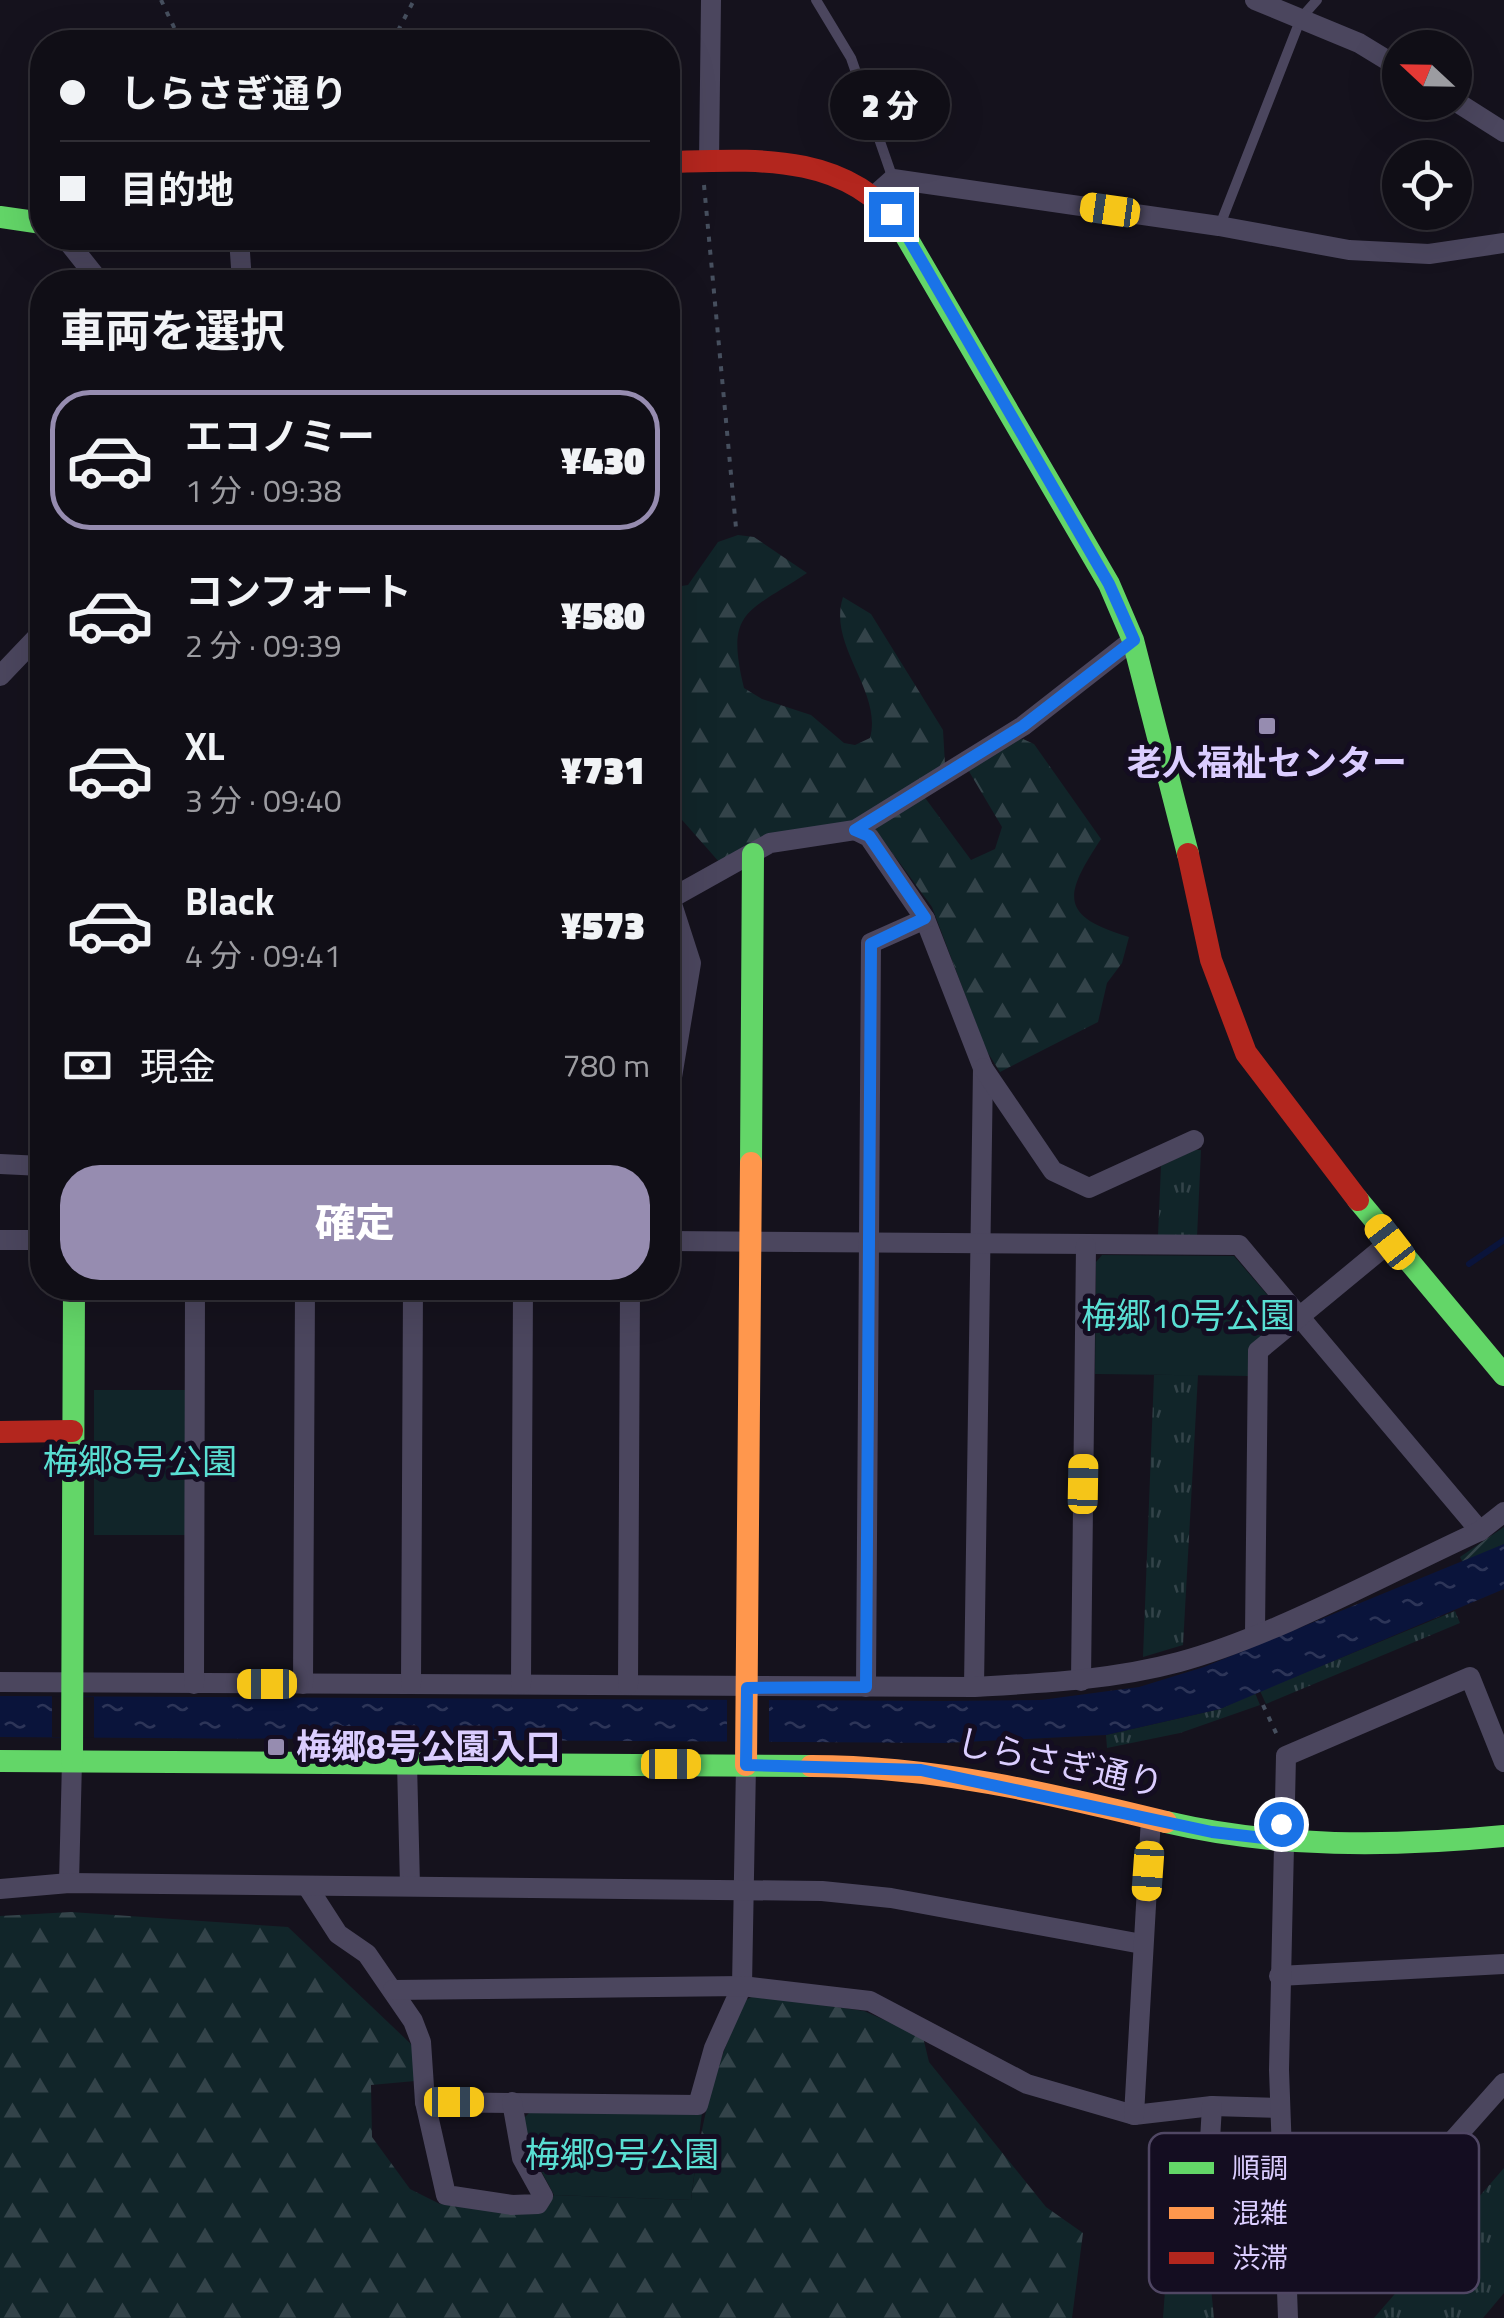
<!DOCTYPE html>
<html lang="ja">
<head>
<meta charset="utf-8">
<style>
  :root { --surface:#100e16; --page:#1e1c23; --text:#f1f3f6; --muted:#9c9ca1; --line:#302e35; --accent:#968cb0 }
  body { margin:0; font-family:"Titillium Web","Noto Sans JP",sans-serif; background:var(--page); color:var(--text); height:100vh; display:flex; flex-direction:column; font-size:38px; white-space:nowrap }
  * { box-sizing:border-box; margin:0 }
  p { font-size:32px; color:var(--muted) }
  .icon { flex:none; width:55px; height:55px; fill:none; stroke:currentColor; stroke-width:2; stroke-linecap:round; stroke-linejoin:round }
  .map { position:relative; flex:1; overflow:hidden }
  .sheet { position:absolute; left:30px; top:270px; width:650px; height:1030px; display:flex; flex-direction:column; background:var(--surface); border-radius:40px; box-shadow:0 10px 40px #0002,0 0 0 2px var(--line) }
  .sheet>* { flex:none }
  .top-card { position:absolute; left:30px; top:30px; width:650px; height:220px; border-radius:40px; box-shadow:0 10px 40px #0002,0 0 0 2px var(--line); display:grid; align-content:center; height:220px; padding:0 30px; background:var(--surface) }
  .needle { width:65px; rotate:292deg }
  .buttons { position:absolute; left:1382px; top:30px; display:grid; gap:20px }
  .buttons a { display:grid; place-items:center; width:90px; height:90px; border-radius:50%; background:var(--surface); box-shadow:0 10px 40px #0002,0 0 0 2px var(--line); font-size:50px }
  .end { position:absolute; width:45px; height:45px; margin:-22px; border:12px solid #1a73e8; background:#fff; box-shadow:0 0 0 5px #fff }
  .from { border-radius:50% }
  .bubble { position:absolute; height:70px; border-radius:35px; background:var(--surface); box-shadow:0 10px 40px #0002,0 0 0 2px var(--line); font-size:32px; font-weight:800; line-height:70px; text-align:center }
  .car { position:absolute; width:30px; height:60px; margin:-30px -15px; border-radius:12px; box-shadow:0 0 8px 2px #0007; background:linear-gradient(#f5c518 24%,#345 0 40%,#f5c518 0 76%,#345 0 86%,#f5c518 0) }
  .top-card b { display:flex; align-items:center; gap:35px; height:95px; font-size:38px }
  .top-card b+b { border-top:2px solid var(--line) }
  .top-card i { width:25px; height:25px; background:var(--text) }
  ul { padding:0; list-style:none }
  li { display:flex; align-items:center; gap:30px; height:140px; margin:0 20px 15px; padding:0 10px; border:5px solid transparent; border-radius:40px }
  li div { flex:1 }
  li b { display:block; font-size:38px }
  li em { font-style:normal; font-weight:800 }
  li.selected { border-color:var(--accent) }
  li>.icon { width:90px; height:90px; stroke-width:1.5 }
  h2 { padding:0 30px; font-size:45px; line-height:120px }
  .pay { display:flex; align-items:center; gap:25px; height:110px; padding:0 30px; font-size:38px }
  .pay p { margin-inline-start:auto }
  .primary-button { display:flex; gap:20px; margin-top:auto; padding:20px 30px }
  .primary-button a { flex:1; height:115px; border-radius:40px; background:var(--accent); color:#fff; font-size:40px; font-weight:800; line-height:115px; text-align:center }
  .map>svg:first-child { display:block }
  .grass { fill:url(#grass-tufts) }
  .forest { fill:url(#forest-firs) }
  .park { fill:#112529 }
  .garden { fill:url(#garden-furrows) }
  .water { fill:url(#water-ripples) }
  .pier { fill:#15121d }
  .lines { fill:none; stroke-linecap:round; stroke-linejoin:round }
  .stream { stroke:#0a143b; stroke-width:6 }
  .path { stroke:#464f5e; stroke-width:4; stroke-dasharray:5 8; stroke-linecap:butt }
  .lane { stroke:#4b465e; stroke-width:10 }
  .street { stroke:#4b465e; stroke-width:20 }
  .fast { stroke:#63d668; stroke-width:22 }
  .slow { stroke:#ff974d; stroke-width:22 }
  .jam { stroke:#b3261e; stroke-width:22 }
  .route { stroke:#1a73e8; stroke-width:12 }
  .poi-dot { fill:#968cb0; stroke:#140d21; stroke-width:4 }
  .labels { text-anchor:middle; stroke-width:10; stroke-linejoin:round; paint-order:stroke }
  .poi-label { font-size:35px; font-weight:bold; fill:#dbcdff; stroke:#140d21 }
  .park-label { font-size:35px; fill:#59dfd3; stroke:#140d21 }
  .street-label { font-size:35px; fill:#dbcdff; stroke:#140d21 }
  .key { fill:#140d21; stroke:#504764; stroke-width:2.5 }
  .key-label { font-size:28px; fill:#dbcdff }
</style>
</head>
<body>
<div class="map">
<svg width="1504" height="2318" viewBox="0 0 1504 2318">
  <defs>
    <pattern id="grass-tufts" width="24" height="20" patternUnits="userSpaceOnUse" patternTransform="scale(2.5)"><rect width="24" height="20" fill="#112529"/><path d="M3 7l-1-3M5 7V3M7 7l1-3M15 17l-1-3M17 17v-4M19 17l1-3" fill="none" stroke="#334349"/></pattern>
    <pattern id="forest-firs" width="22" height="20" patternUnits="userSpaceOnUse" patternTransform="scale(2.5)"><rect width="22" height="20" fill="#112529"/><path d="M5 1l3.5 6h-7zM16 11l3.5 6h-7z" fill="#334349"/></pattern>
    <pattern id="garden-furrows" width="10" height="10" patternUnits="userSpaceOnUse" patternTransform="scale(2.5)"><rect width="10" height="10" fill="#112529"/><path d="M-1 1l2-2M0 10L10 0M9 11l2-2" fill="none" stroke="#334349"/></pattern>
    <pattern id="water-ripples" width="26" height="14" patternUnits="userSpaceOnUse" patternTransform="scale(2.5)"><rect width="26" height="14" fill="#0a143b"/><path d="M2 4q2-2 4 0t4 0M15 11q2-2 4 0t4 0" fill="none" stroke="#2d3558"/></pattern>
  </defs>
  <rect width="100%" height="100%" fill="#15121d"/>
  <g class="grass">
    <polygon points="1195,1150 1201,1150 1197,1237 1158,1236 1161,1166"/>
    <polygon points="1154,1375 1198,1375 1183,1645 1143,1657"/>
    <polygon points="1455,1611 1460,1623 1266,1704 1260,1691"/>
    <polygon points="1255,1693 1260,1705 1180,1733 1107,1748 1106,1735 1220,1709"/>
    <polygon points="1504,2168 1504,2293 1483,2318 1374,2318"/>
    <polygon points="1204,2217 1214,2318 1163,2318 1167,2264"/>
  </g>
  <g class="forest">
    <path d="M 738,535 L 754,537 L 807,573 C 747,613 725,610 744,688 L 762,699 L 811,715 L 844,743 L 855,745 L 870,738 C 883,691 827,646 843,597 L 871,614 L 943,730 L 945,764 L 860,820 L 769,834 L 720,863 L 668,804 L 668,588 L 688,585 L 718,542 Z"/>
    <path d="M 1023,739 L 1034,744 L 1101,839 C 1065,894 1057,916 1129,937 L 1122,963 L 1107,983 L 1098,1022 L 1000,1072 L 986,1050 L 932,907 L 872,825 L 923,795 L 971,860 L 995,849 L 1002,827 L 967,768 L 1012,740 Z"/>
    <path d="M 71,1912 L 288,1927 L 412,2045 L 415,2081 L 371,2085 L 372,2137 L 410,2189 L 440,2204 L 549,2203 L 554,2195 L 691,2200 C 701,2124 712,2069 746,2000 L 755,1995 L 864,2011 L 923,2037 L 929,2062 L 1046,2207 L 1083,2233 L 1072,2318 L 0,2318 L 0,1916 Z"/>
  </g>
  <g class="park">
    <polygon points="1102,1255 1234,1256 1282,1312 1281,1322 1248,1349 1249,1376 1095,1374 1096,1262"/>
    <rect x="94" y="1390" width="91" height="145"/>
    <polygon points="529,2113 702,2113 691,2200 554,2195 530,2150 522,2120"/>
  </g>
  <polygon class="garden" points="1504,1527 1504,1544 1463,1563 1460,1557"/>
  <polygon class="water" points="1504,1544 1504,1589 1220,1709 1106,1735 945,1743 0,1737 0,1696 945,1701 1041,1700 1139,1687 1204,1667"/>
  <g class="pier">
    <polygon points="52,1696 94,1697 94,1738 52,1737"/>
    <rect x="727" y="1699" width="42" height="44"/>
  </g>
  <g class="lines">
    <polyline class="stream" points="1469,1264 1504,1240"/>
    <g class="path">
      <polyline points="161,0 181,42"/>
      <polyline points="392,42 414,0"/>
      <polyline points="704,185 736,528"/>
      <polyline points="1263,1705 1278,1737"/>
    </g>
    <g class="lane">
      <polyline points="816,0 851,58 893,179"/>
      <polyline points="1220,225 1301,18 1317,0"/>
    </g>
    <g class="street">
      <polyline points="1255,0 1359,43 1400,68"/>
      <polyline points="1455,101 1504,132"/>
      <polyline points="709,161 711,0"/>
      <polyline points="875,195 893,179 1219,226 1349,250 1429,254 1504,243"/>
      <polyline points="65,238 100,282"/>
      <polyline points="239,238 242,282"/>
      <polyline points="0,676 42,632"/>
      <polyline points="855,830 869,837 925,919 983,1068 974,1687"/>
      <polyline points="668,900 770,843 855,830 1023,726 1133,640"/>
      <polyline points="983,1068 1053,1171 1089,1188 1194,1140"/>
      <polyline points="668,1101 691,963 671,901"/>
      <polyline points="0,1164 42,1166"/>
      <polyline points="0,1240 42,1240"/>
      <polyline points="668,1241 1239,1245 1480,1531"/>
      <polyline points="1255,1633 1258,1351 1390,1242"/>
      <polyline points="1081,1681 1086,1246"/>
      <path d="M 0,1682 L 974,1687 C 1043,1683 1112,1680 1179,1662 C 1275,1636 1388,1573 1480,1531 L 1504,1512"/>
      <polyline points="194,1684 195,1288"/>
      <polyline points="303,1684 305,1288"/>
      <polyline points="411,1684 413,1288"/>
      <polyline points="521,1684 523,1288"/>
      <polyline points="628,1685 630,1288"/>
      <polyline points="866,1687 871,943 925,919"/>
      <polyline points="407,1763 410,1886"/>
      <polyline points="69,1883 72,1761"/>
      <polyline points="307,1886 338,1934 367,1954 413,2021 421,2042 425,2102 698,2105 714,2048 742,1986 746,1765"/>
      <polyline points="0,1889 69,1883 822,1891 891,1898 1142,1944"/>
      <polyline points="1279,1976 1504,1964"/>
      <polyline points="393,1990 742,1986 870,2001 1027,2084 1134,2115 1212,2106 1280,2108"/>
      <polyline points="425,2102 446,2195 512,2205 538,2204 543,2196 522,2158 512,2102"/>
      <polyline points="1134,2115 1151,1818"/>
      <polyline points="1198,2204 1209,2157 1212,2106"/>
      <polyline points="1286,2266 1343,2264 1504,2083"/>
      <polyline points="1288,2318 1279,2070 1286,1756 1470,1677 1504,1762"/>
    </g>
    <g class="fast">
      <polyline points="0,217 42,223"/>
      <polyline points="900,226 1109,584 1133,640 1188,854"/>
      <polyline points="751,1163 753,854"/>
      <polyline points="1358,1200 1504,1375"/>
      <polyline points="0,1761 811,1766"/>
      <polyline points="72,1761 74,1288"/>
      <path d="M 1166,1822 C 1277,1848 1391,1847 1504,1836"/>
    </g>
    <g class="slow">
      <polyline points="746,1765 751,1163"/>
      <path d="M 811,1766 C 933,1766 1048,1793 1166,1822"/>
    </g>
    <g class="jam">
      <path d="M 668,162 C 751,160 846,151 900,226"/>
      <polyline points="1188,854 1211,960 1246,1053 1358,1200"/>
      <polyline points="0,1432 72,1431"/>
    </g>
  </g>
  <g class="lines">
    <polyline class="route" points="891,214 906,234 1109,584 1134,640 1023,726 855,830 869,836 925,918 871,944 866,1687 747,1688 746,1765 921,1770 1212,1832 1280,1840 1281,1824"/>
  </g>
  <g class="poi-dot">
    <rect x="1257" y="716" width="20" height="20" rx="5"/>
    <rect x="266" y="1737" width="20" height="20" rx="5"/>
  </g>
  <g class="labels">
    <g class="poi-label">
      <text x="1267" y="775">老人福祉センター</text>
      <text x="296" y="1759" text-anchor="start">梅郷8号公園入口</text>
    </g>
    <g class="park-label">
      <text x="1188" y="1328">梅郷10号公園</text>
      <text x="140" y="1474">梅郷8号公園</text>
      <text x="622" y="2167">梅郷9号公園</text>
    </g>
    <g class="street-label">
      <text transform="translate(1060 1763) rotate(12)" y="12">しらさぎ通り</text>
    </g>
  </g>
  <rect x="1149" y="2133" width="330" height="160" rx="15" class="key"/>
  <rect x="1169" y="2162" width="45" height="12" fill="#63d668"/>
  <rect x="1169" y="2207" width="45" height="12" fill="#ff974d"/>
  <rect x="1169" y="2252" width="45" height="12" fill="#b3261e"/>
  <g class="key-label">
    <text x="1232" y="2178">順調</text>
    <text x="1232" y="2223">混雑</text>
    <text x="1232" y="2268">渋滞</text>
  </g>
</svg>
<div class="buttons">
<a><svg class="needle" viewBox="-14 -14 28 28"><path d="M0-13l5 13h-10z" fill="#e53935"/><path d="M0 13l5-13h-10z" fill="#9c9ca1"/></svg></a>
<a><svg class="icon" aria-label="locate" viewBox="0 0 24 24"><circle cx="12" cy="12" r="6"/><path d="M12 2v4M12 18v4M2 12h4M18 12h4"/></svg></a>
</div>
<i class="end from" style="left:1281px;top:1824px"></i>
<i class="end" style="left:891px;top:214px"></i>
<div class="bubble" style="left:830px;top:70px;width:120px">2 分</div>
<i class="car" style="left:1110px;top:210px;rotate:278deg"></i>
<i class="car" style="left:1390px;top:1242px;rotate:322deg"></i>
<i class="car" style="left:1083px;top:1484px;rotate:1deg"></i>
<i class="car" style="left:267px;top:1684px;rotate:270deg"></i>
<i class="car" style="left:671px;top:1764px;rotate:90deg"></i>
<i class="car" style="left:1148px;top:1871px;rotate:184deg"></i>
<i class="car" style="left:454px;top:2102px;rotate:90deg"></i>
<div class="top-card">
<b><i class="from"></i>しらさぎ通り</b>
<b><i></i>目的地</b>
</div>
<section class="sheet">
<h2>車両を選択</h2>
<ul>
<li class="selected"><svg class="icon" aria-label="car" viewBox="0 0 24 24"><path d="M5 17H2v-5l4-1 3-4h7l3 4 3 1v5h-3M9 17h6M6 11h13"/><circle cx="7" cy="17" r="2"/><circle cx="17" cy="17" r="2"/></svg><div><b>エコノミー</b><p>1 分 · 09:38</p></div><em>¥430</em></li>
<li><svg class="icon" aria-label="car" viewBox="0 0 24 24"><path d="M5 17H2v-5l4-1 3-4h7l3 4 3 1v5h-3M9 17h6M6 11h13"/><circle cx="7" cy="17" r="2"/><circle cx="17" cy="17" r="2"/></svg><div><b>コンフォート</b><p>2 分 · 09:39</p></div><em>¥580</em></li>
<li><svg class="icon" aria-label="car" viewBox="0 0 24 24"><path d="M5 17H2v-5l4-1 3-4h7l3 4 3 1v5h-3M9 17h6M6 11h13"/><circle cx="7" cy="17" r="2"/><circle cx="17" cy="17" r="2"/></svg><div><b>XL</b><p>3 分 · 09:40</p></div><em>¥731</em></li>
<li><svg class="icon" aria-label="car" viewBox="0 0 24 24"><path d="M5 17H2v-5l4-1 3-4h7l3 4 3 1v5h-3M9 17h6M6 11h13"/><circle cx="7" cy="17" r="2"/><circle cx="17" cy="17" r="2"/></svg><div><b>Black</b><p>4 分 · 09:41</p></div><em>¥573</em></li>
</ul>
<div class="pay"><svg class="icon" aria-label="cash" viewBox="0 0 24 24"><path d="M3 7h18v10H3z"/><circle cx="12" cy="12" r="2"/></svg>現金<p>780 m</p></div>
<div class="primary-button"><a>確定</a></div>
</section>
</div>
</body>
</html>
